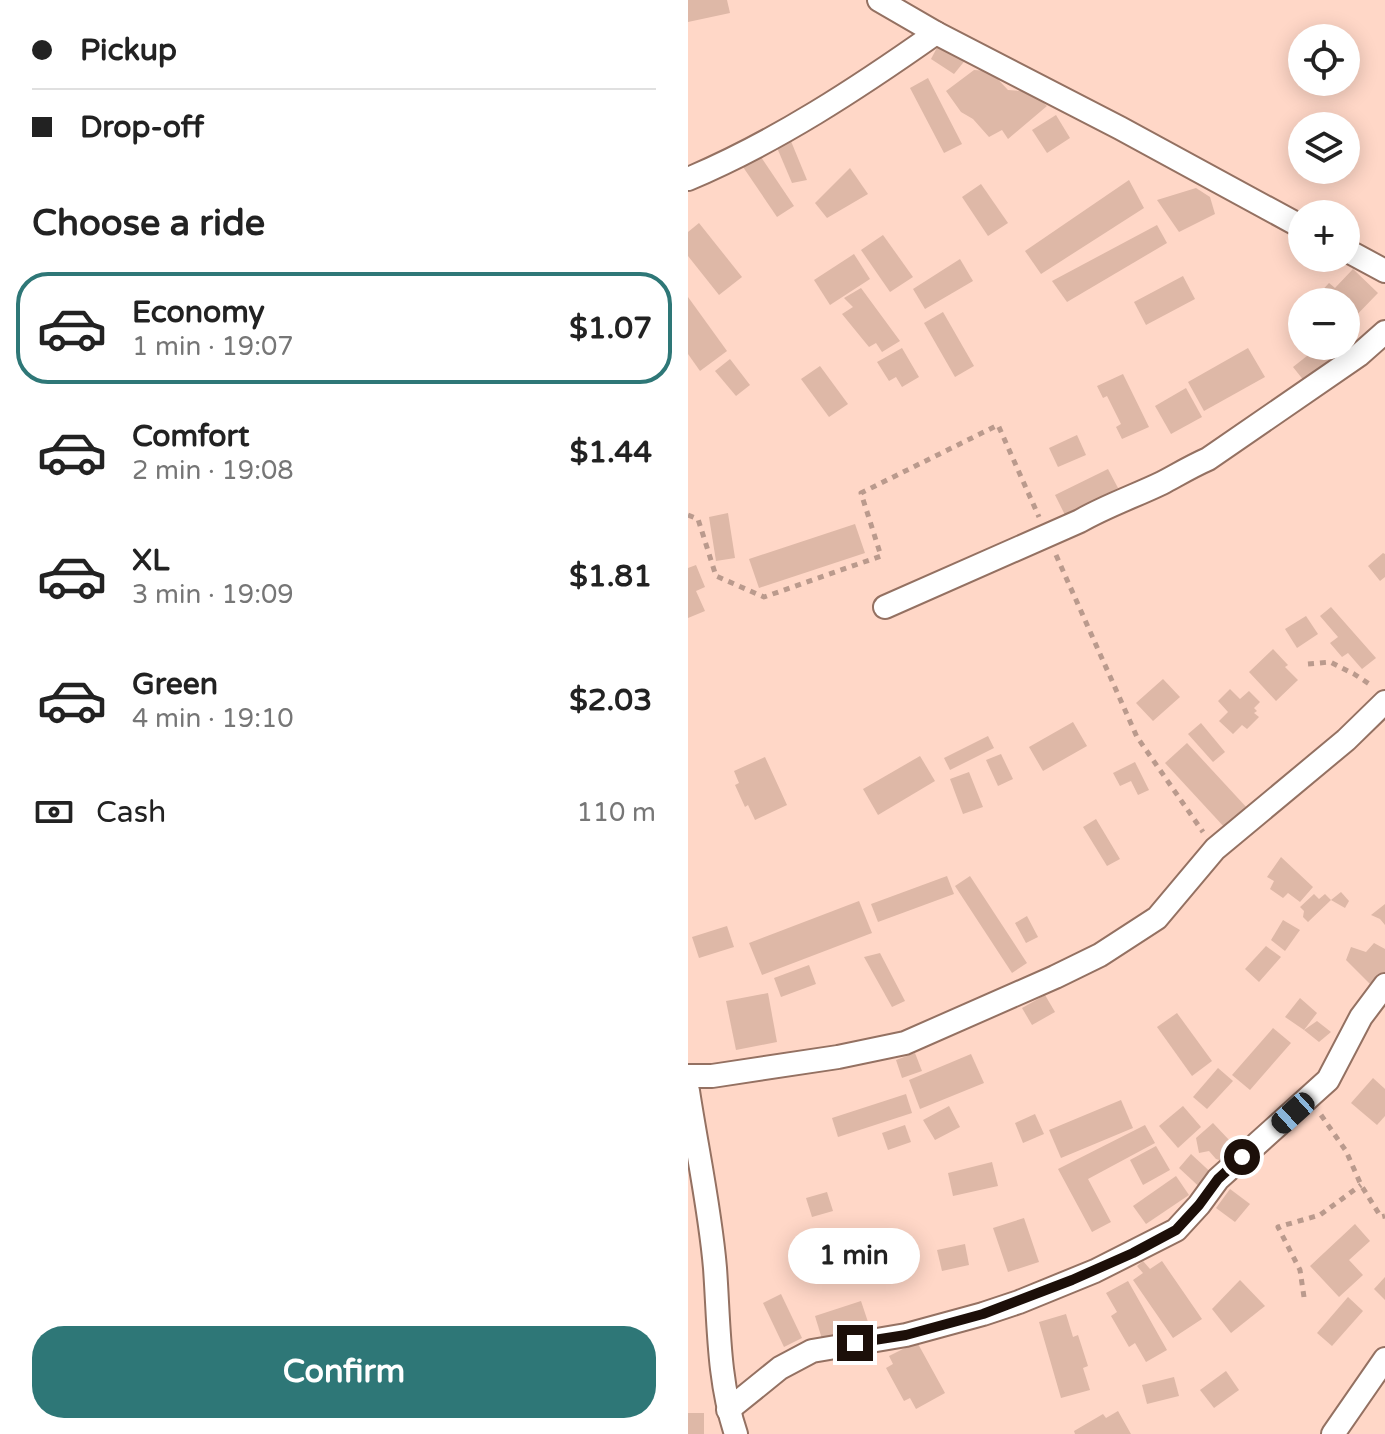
<!DOCTYPE html>
<html lang="en">
<head>
<meta charset="utf-8">
<style>
  :root { --surface:#fff; --page:#f6f6f6; --text:#222; --muted:#767676; --line:#e0e0e0; --accent:#2e7777 }
  body { margin:0; font-family:"Varela Round",sans-serif; background:var(--page); color:var(--text); height:100vh; display:flex; flex-direction:column; font-size:30px; white-space:nowrap }
  * { box-sizing:border-box; margin:0 }
  p { font-size:26px; color:var(--muted) }
  .icon { flex:none; width:44px; height:44px; fill:none; stroke:currentColor; stroke-width:2; stroke-linecap:round; stroke-linejoin:round }
  .map { position:relative; flex:1; overflow:hidden }
  .sheet { display:flex; flex-direction:column; background:var(--surface); width:688px }
  .sheet>* { flex:none }
  .banner { display:grid; align-content:center; height:176px; padding:0 32px; background:var(--surface) }
  .fabs { position:absolute; left:600px; top:24px; display:grid; gap:16px }
  .fabs a { display:grid; place-items:center; width:72px; height:72px; border-radius:50%; background:var(--surface); box-shadow:0 4px 20px #0003; font-size:40px }
  .end { position:absolute; width:36px; height:36px; margin:-18px; border:10px solid #1c0f09; background:#fff; box-shadow:0 0 0 4px #fff }
  .from { border-radius:50% }
  .bubble { position:absolute; height:56px; border-radius:28px; background:var(--surface); box-shadow:0 4px 20px #0003; font-size:26px; font-weight:700; line-height:56px; text-align:center }
  .car { position:absolute; width:24px; height:48px; margin:-24px -12px; border-radius:10px; box-shadow:0 0 6px 2px #0007; background:linear-gradient(#222 24%,#8ab4d8 0 40%,#222 0 76%,#8ab4d8 0 86%,#222 0) }
  .banner b { display:flex; align-items:center; gap:28px; height:76px; font-size:30px }
  .banner b+b { border-top:2px solid var(--line) }
  .banner i { width:20px; height:20px; background:var(--text) }
  ul { padding:0; list-style:none }
  li { display:flex; align-items:center; gap:24px; height:112px; margin:0 16px 12px; padding:0 16px; border:4px solid transparent; border-radius:32px }
  li div { flex:1 }
  li b { display:block; font-size:30px }
  li em { font-style:normal; font-weight:700 }
  li.active { border-color:var(--accent) }
  li>.icon { width:72px; height:72px; stroke-width:1.5 }
  h2 { padding:0 32px; font-size:36px; line-height:96px }
  .pay { display:flex; align-items:center; gap:20px; height:88px; padding:0 32px; font-size:30px }
  .pay p { margin-inline-start:auto }
  .cta { display:flex; gap:16px; margin-top:auto; padding:16px 32px }
  .cta a { flex:1; height:92px; border-radius:32px; background:var(--accent); color:#fff; font-size:32px; font-weight:700; line-height:92px; text-align:center }
  main { display:flex; flex:1; min-height:0 }
  .map>svg:first-child { display:block }
  .building { fill:#deb8a7 }
  .lines { fill:none; stroke-linecap:round; stroke-linejoin:round }
  .street-casing { stroke:#947162; stroke-width:26 }
  .path { stroke:#ba9a8d; stroke-width:5; stroke-dasharray:6 6; stroke-linecap:butt }
  .street { stroke:#fff; stroke-width:22 }
  .route { stroke:#1c0f09; stroke-width:10 }
</style>
</head>
<body>
<main>
<section class="sheet">
<div class="banner">
<b><i class="from"></i>Pickup</b>
<b><i></i>Drop-off</b>
</div>
<h2>Choose a ride</h2>
<ul>
<li class="active"><svg class="icon" aria-label="car" viewBox="0 0 24 24"><path d="M5 17H2v-5l4-1 3-4h7l3 4 3 1v5h-3M9 17h6M6 11h13"/><circle cx="7" cy="17" r="2"/><circle cx="17" cy="17" r="2"/></svg><div><b>Economy</b><p>1 min · 19:07</p></div><em>$1.07</em></li>
<li><svg class="icon" aria-label="car" viewBox="0 0 24 24"><path d="M5 17H2v-5l4-1 3-4h7l3 4 3 1v5h-3M9 17h6M6 11h13"/><circle cx="7" cy="17" r="2"/><circle cx="17" cy="17" r="2"/></svg><div><b>Comfort</b><p>2 min · 19:08</p></div><em>$1.44</em></li>
<li><svg class="icon" aria-label="car" viewBox="0 0 24 24"><path d="M5 17H2v-5l4-1 3-4h7l3 4 3 1v5h-3M9 17h6M6 11h13"/><circle cx="7" cy="17" r="2"/><circle cx="17" cy="17" r="2"/></svg><div><b>XL</b><p>3 min · 19:09</p></div><em>$1.81</em></li>
<li><svg class="icon" aria-label="car" viewBox="0 0 24 24"><path d="M5 17H2v-5l4-1 3-4h7l3 4 3 1v5h-3M9 17h6M6 11h13"/><circle cx="7" cy="17" r="2"/><circle cx="17" cy="17" r="2"/></svg><div><b>Green</b><p>4 min · 19:10</p></div><em>$2.03</em></li>
</ul>
<div class="pay"><svg class="icon" aria-label="cash" viewBox="0 0 24 24"><path d="M3 7h18v10H3z"/><circle cx="12" cy="12" r="2"/></svg>Cash<p>110 m</p></div>
<div class="cta"><a>Confirm</a></div>
</section>
<div class="map">
<svg width="697" height="1434" viewBox="0 0 697 1434">
  <rect width="100%" height="100%" fill="#ffd7c7"/>
  <g class="building">
    <polygon points="0,0 39,0 42,13 0,22"/>
    <polygon points="252,42 279,58 266,74 243,59"/>
    <polygon points="286,70 302,71 320,90 344,92 359,106 320,139 314,130 301,137 285,119 273,112 258,91"/>
    <polygon points="240,78 274,144 256,153 222,88"/>
    <polygon points="368,115 382,138 359,153 344,130"/>
    <polygon points="100,134 119,180 104,183 87,143"/>
    <polygon points="73,157 106,206 89,217 53,164"/>
    <polygon points="162,168 180,194 139,218 127,203"/>
    <polygon points="441,180 456,208 353,274 337,251"/>
    <polygon points="293,184 320,223 300,236 274,197"/>
    <polygon points="508,188 522,197 527,214 491,232 469,200"/>
    <polygon points="11,223 54,277 31,295 0,256 0,232"/>
    <polygon points="469,225 479,243 379,302 364,281"/>
    <polygon points="195,235 225,277 202,292 173,250"/>
    <polygon points="166,254 182,279 142,305 126,280"/>
    <polygon points="272,259 285,281 237,309 225,289"/>
    <polygon points="665,269 690,293 658,326 658,302 633,302 628,297 641,283 647,288"/>
    <polygon points="495,276 507,299 458,325 446,302"/>
    <polygon points="173,288 212,341 194,352 188,343 181,347 154,314 165,307 156,298"/>
    <polygon points="0,297 39,351 12,371 0,354"/>
    <polygon points="255,312 286,366 267,377 236,323"/>
    <polygon points="620,346 650,346 655,353 617,382 605,367 624,352"/>
    <polygon points="214,348 231,377 214,387 208,377 201,381 189,362"/>
    <polygon points="560,348 577,377 516,411 500,382"/>
    <polygon points="42,359 62,385 48,396 27,371"/>
    <polygon points="132,366 160,404 141,417 113,379"/>
    <polygon points="435,374 461,427 434,439 428,427 433,424 419,396 415,398 409,386"/>
    <polygon points="498,388 514,417 483,434 467,406"/>
    <polygon points="389,435 398,455 370,467 361,448"/>
    <polygon points="420,469 430,488 377,515 367,495"/>
    <polygon points="40,513 47,558 28,561 21,517"/>
    <polygon points="167,524 177,553 71,588 61,559"/>
    <polygon points="695,553 697,554 697,577 692,581 680,566"/>
    <polygon points="8,565 17,587 8,591 17,611 0,618 0,568"/>
    <polygon points="643,607 688,658 674,669 660,653 654,657 642,643 650,637 632,616"/>
    <polygon points="618,616 630,634 609,648 597,629"/>
    <polygon points="585,649 600,665 597,667 610,680 588,701 561,672"/>
    <polygon points="475,679 492,697 465,721 448,703"/>
    <polygon points="542,689 552,699 561,691 572,702 566,708 569,711 566,713 571,717 559,729 554,725 545,734 531,721 540,712 530,701"/>
    <polygon points="385,722 399,746 355,771 341,747"/>
    <polygon points="513,723 537,752 525,762 500,734"/>
    <polygon points="300,736 306,748 262,770 256,758"/>
    <polygon points="499,743 560,809 538,829 477,763"/>
    <polygon points="313,754 325,779 310,786 298,760"/>
    <polygon points="232,756 247,781 190,815 175,789"/>
    <polygon points="77,757 99,805 67,820 60,805 57,807 47,785 51,783 46,771"/>
    <polygon points="447,762 461,790 450,795 443,781 432,786 425,773"/>
    <polygon points="281,772 295,807 275,814 262,779"/>
    <polygon points="408,819 432,859 419,866 395,827"/>
    <polygon points="593,857 625,887 612,902 600,893 595,898 582,889 586,881 579,877"/>
    <polygon points="259,876 266,894 190,922 183,904"/>
    <polygon points="282,876 339,963 324,973 267,886"/>
    <polygon points="653,892 661,901 657,908 643,900"/>
    <polygon points="626,894 631,899 637,894 643,900 620,922 615,917 616,911 612,907"/>
    <polygon points="171,901 184,933 74,975 61,943"/>
    <polygon points="697,904 697,925 692,919 683,915"/>
    <polygon points="339,916 350,937 338,943 327,923"/>
    <polygon points="595,920 612,930 597,951 583,940"/>
    <polygon points="39,926 46,947 11,958 4,937"/>
    <polygon points="686,943 697,949 697,972 684,986 658,960 663,947 678,952"/>
    <polygon points="578,946 593,957 571,982 557,969"/>
    <polygon points="192,953 217,1001 204,1007 176,957"/>
    <polygon points="121,965 128,984 93,997 86,978"/>
    <polygon points="80,993 89,1042 48,1050 38,1001"/>
    <polygon points="357,995 367,1012 344,1025 334,1008"/>
    <polygon points="612,998 629,1013 616,1030 597,1017"/>
    <polygon points="489,1013 524,1061 504,1076 469,1027"/>
    <polygon points="629,1021 643,1032 631,1042 616,1030"/>
    <polygon points="585,1028 603,1043 562,1090 544,1075"/>
    <polygon points="227,1053 234,1071 214,1078 208,1060"/>
    <polygon points="283,1054 296,1083 232,1109 221,1080"/>
    <polygon points="530,1068 545,1081 519,1109 505,1097"/>
    <polygon points="685,1078 697,1089 697,1116 689,1125 663,1103"/>
    <polygon points="218,1094 224,1113 150,1137 144,1118"/>
    <polygon points="433,1100 445,1128 373,1158 361,1130"/>
    <polygon points="261,1106 272,1127 247,1140 235,1120"/>
    <polygon points="495,1106 513,1127 490,1148 471,1126"/>
    <polygon points="347,1114 356,1134 335,1143 327,1123"/>
    <polygon points="525,1123 542,1141 549,1155 541,1163 528,1159 521,1151 511,1153 508,1138"/>
    <polygon points="217,1125 223,1142 200,1150 194,1133"/>
    <polygon points="457,1125 467,1143 400,1179 423,1222 404,1232 370,1169"/>
    <polygon points="468,1146 482,1170 455,1185 442,1160"/>
    <polygon points="503,1154 530,1179 518,1193 491,1168"/>
    <polygon points="304,1162 310,1186 265,1196 260,1173"/>
    <polygon points="488,1176 501,1195 458,1224 445,1206"/>
    <polygon points="542,1189 562,1204 547,1222 528,1208"/>
    <polygon points="139,1192 145,1211 124,1217 118,1198"/>
    <polygon points="336,1218 351,1262 320,1272 305,1228"/>
    <polygon points="667,1224 682,1241 661,1260 675,1275 651,1297 622,1266"/>
    <polygon points="143,1234 160,1272 135,1283 125,1261 113,1266 106,1250"/>
    <polygon points="277,1244 281,1265 254,1271 249,1250"/>
    <polygon points="455,1261 462,1269 474,1261 514,1319 485,1338 445,1280 455,1273 449,1266"/>
    <polygon points="697,1277 697,1300 686,1289"/>
    <polygon points="552,1280 577,1306 543,1333 524,1309"/>
    <polygon points="440,1281 479,1350 458,1362 447,1343 441,1347 423,1316 429,1312 418,1293"/>
    <polygon points="93,1294 114,1338 96,1347 75,1303"/>
    <polygon points="660,1297 675,1311 644,1346 629,1333"/>
    <polygon points="173,1301 181,1325 134,1339 127,1316"/>
    <polygon points="378,1314 385,1337 390,1335 400,1366 395,1368 402,1390 373,1398 351,1322"/>
    <polygon points="229,1342 257,1393 228,1409 222,1398 216,1401 198,1368 205,1364 201,1356"/>
    <polygon points="538,1371 551,1390 526,1408 512,1390"/>
    <polygon points="486,1377 491,1396 459,1404 454,1385"/>
    <polygon points="430,1411 443,1434 387,1434 386,1431 415,1414 418,1418"/>
    <rect x="0" y="1413" width="16" height="21"/>
  </g>
  <g class="lines">
    <defs>
      <g id="street">
        <polyline points="191,0 248,33 432,128 614,227"/>
        <path d="M 0,179 C 88,142 170,88 248,33"/>
        <polyline points="658,250 697,271"/>
        <path d="M 197,607 L 392,521 C 418,506 447,496 474,483 C 489,475 504,466 520,459 L 671,355 L 697,332"/>
        <polyline points="0,1076 24,1076 150,1057 217,1043 367,977 412,955 469,918 527,849 658,740 697,702"/>
        <path d="M 0,1091 C 9,1150 22,1209 27,1268 C 31,1324 30,1381 48,1434"/>
        <polyline points="40,1410 92,1368 124,1351 218,1335 295,1314 331,1302 407,1271 488,1230 511,1205 530,1179 640,1080 673,1017 697,985"/>
        <polyline points="645,1434 697,1359"/>
      </g>
    </defs>
    <use href="#street" class="street-casing"/>
    <g class="path">
      <polyline points="0,515 10,519 28,576 76,597 193,556 173,493 310,425 351,517"/>
      <polyline points="368,555 449,737 515,832"/>
      <polyline points="620,664 642,662 666,674 683,685"/>
      <polyline points="633,1115 658,1151 673,1185 693,1217 697,1216"/>
      <polyline points="616,1297 612,1270 590,1227 632,1215 673,1185"/>
    </g>
    <use href="#street" class="street"/>
  </g>
  <g class="lines">
    <polyline class="route" points="167,1343 218,1335 295,1314 384,1280 445,1253 488,1230 511,1205 530,1179 554,1157"/>
  </g>
</svg>
<div class="fabs">
<a><svg class="icon" aria-label="locate" viewBox="0 0 24 24"><circle cx="12" cy="12" r="6"/><path d="M12 2v4M12 18v4M2 12h4M18 12h4"/></svg></a>
<a><svg class="icon" aria-label="layers" viewBox="0 0 24 24"><path d="M12 4l9 5-9 5-9-5zM3 14l9 5 9-5"/></svg></a>
<a>+</a>
<a>−</a>
</div>
<i class="end from" style="left:554px;top:1157px"></i>
<i class="end" style="left:167px;top:1343px"></i>
<div class="bubble" style="left:100px;top:1228px;width:132px">1 min</div>
<i class="car" style="left:605px;top:1113px;rotate:228deg"></i>
</div>
</main>
</body>
</html>
